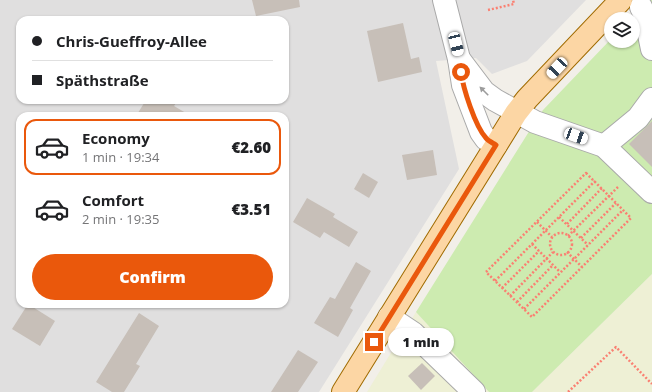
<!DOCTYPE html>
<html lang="en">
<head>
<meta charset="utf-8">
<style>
  :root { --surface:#fff; --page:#f2f2f2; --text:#202124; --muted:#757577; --line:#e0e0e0; --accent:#ea580c }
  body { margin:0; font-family:"Open Sans",sans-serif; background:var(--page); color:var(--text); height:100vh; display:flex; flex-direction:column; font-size:15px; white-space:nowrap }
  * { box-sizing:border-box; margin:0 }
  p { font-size:13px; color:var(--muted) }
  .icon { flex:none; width:22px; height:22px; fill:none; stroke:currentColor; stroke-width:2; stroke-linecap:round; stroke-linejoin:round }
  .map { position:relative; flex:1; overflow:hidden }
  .side { position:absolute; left:16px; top:112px; width:273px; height:196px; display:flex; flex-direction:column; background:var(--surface); border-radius:12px; box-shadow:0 1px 3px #0004 }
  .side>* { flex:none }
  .guide { position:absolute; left:16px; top:16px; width:273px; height:88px; border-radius:12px; box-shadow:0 1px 3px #0004; display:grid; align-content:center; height:88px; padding:0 16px; background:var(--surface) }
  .buttons { position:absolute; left:604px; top:12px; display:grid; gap:8px }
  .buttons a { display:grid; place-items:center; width:36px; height:36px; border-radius:50%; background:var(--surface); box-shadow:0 1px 3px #0004; font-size:20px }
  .end { position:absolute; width:18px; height:18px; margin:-9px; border:5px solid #ea580c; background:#fff; box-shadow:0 0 0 2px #fff }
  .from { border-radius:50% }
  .bubble { position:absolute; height:28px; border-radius:14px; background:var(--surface); box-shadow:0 1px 3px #0004; font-size:13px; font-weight:800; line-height:28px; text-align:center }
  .car { position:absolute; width:12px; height:24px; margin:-12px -6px; border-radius:5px; box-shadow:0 0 3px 1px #0007; background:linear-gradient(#fff 24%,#345 0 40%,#fff 0 76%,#345 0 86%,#fff 0) }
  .guide b { display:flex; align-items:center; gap:14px; height:38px; font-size:15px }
  .guide b+b { border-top:1px solid var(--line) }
  .guide i { width:10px; height:10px; background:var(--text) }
  ul { padding:7px 0 0; list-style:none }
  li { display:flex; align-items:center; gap:12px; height:56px; margin:0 8px 6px; padding:0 8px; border:2px solid transparent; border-radius:12px }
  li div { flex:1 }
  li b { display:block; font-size:15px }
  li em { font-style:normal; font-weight:800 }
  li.on { border-color:var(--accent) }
  li>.icon { width:36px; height:36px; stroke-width:1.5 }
  .primary-button { display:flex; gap:8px; margin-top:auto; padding:8px 16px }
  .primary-button a { flex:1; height:46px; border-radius:24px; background:var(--accent); color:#fff; font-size:16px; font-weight:800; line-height:46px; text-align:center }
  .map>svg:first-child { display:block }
  .residential { fill:#e0dfdf; fill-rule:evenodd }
  .farmland { fill:#eef0d5 }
  .grass { fill:#cdebb0 }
  .building { fill:#c7bfb8 }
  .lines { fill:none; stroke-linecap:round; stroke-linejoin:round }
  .minor-casing { stroke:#a9a9a9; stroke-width:24 }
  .major-casing { stroke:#a06b00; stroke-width:24 }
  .path { stroke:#fa8072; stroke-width:2.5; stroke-dasharray:2 2; stroke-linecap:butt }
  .minor { stroke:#fff; stroke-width:22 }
  .major { stroke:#fcd6a4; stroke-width:22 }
  .oneway { fill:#9c9c9c }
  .route { stroke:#ea580c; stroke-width:5 }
</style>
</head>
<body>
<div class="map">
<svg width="652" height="392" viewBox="0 0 652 392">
  <rect width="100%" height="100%" fill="#f2efe9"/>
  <path class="residential" d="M 0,0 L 586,0 L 527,61 L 492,74 L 476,58 L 436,61 L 459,169 L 319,392 L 0,392 ZM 20,20 L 285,20 L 285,100 L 20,100 ZM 20,116 L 285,116 L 285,304 L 20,304 Z"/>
  <g class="farmland">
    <polygon points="652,274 652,392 532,392"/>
    <polygon points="416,312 489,392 367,392"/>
  </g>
  <polygon class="grass" points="648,0 652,0 652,274 532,392 489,392 416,312 535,122 543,110 611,39 611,41 633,41 633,19 630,19"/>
  <g class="building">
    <polygon points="252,0 299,0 300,7 256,16"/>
    <polygon points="403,23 411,59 419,57 422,72 378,82 367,31"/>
    <polygon points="146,100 178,100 174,106 191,116 136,116"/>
    <polygon points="652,121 652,167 629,144"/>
    <polygon points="433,150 437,175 407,180 402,155"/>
    <polygon points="363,173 378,182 369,198 354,189"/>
    <polygon points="307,198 335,214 333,217 358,232 349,247 324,232 320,238 293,222"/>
    <polygon points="356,262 371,271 350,308 353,310 338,337 314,323 330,297 335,299"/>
    <polygon points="28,304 55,321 40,346 12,329"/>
    <polygon points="139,313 159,326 136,364 140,366 124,392 112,392 96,382"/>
    <polygon points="298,350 318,362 298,392 271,392"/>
    <polygon points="422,363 435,376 421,390 408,376"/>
  </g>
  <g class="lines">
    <defs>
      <g id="minor">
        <polyline points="444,0 459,59 463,85 481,132 486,139 496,145"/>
        <polyline points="641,7 645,15 652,49"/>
        <polyline points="459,59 484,92 495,100 535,122 604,146 652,192"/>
        <polyline points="604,146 638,118 652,99"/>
        <polyline points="389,317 413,333 474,392"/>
      </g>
      <polyline id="major" points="343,392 516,113 527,99 621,0"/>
    </defs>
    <use href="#minor" class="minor-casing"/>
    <use href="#major" class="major-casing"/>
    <g class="path">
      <polyline points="488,10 514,4 513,0"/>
      <polygon points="586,173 631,218 532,317 486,272"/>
      <polyline points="559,217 588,245"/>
      <polyline points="537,222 552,237"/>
      <polyline points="567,224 602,188"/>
      <circle cx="561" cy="244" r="11"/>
      <polyline points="568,236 618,187"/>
      <polyline points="581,238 616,203"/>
      <polyline points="532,244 560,272"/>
      <polyline points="567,252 582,267"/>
      <polyline points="495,281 595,181"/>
      <polyline points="502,288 539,251"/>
      <polyline points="510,296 553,252"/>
      <polyline points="517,302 553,265"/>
      <polyline points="524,309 623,210"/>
      <polyline points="568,392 616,347 652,384"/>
    </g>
    <use href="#minor" class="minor"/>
    <use href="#major" class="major"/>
  </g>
  <defs><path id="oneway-solid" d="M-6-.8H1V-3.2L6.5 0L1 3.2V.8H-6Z"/></defs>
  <use class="oneway" href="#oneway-solid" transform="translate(484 91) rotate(-135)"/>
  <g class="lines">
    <path class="route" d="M 374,342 L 496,145 C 493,143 488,141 486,138 C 475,126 463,88 461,72"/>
  </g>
</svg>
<div class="buttons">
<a><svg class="icon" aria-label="layers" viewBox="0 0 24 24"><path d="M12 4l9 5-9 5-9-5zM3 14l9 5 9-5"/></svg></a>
</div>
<i class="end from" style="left:461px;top:72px"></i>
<i class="end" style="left:374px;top:342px"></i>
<div class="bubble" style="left:388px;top:328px;width:66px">1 min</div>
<i class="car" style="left:456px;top:44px;rotate:166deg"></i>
<i class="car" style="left:557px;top:68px;rotate:223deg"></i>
<i class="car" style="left:576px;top:136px;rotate:110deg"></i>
<div class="guide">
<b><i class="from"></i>Chris-Gueffroy-Allee</b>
<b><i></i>Späthstraße</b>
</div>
<section class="side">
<ul>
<li class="on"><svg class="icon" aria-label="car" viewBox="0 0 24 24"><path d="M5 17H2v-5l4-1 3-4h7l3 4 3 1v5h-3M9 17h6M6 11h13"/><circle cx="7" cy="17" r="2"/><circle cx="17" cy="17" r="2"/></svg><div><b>Economy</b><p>1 min · 19:34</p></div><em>€2.60</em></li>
<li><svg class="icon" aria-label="car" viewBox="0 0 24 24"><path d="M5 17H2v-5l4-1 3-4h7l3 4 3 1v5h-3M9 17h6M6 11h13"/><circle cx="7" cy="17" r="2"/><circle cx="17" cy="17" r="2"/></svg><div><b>Comfort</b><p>2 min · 19:35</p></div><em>€3.51</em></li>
</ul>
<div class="primary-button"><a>Confirm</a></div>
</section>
</div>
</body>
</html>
